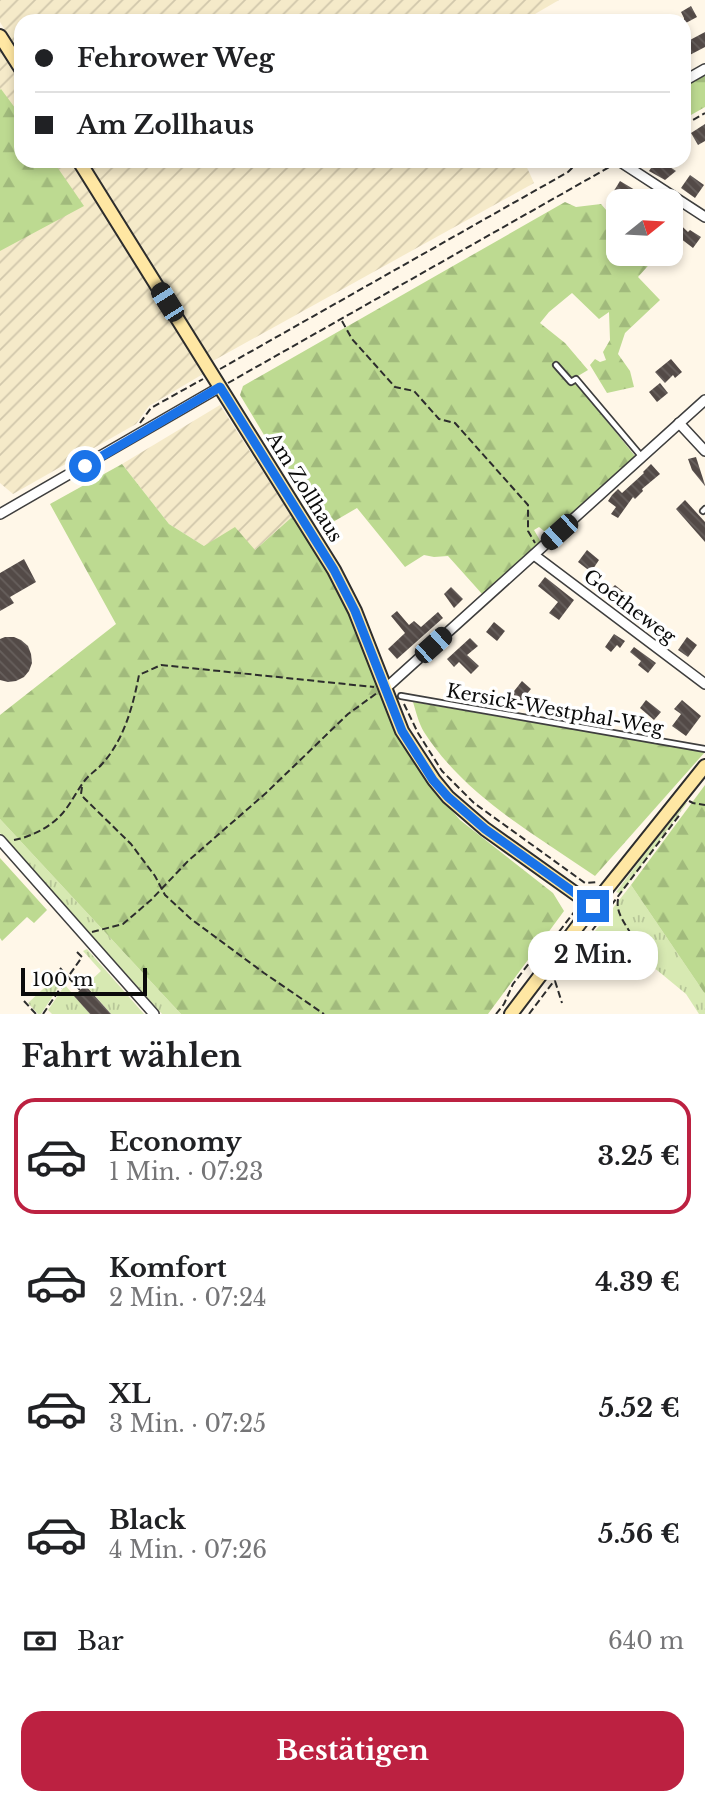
<!DOCTYPE html>
<html lang="de">
<head>
<meta charset="utf-8">
<style>
  :root { --surface:#fff; --page:#f6f6f6; --text:#202124; --muted:#757577; --line:#e0e0e0; --accent:#bc2141 }
  body { margin:0; font-family:"Libre Baskerville",serif; background:var(--page); color:var(--text); height:100vh; display:flex; flex-direction:column; font-size:26px; white-space:nowrap }
  * { box-sizing:border-box; margin:0 }
  p { font-size:23px; color:var(--muted) }
  .icon { flex:none; width:38px; height:38px; fill:none; stroke:currentColor; stroke-width:2; stroke-linecap:round; stroke-linejoin:round }
  .map { position:relative; height:1014px; overflow:hidden }
  .panel { display:flex; flex-direction:column; background:var(--surface); flex:1 }
  .panel>* { flex:none }
  .top-card { position:absolute; left:14px; top:14px; width:677px; height:154px; border-radius:21px; box-shadow:0 4px 10px #0003; display:grid; align-content:center; height:154px; padding:0 21px; background:var(--surface) }
  .needle { width:46px; rotate:72deg }
  .tools { position:absolute; left:606px; top:189px; display:grid; gap:14px }
  .tools a { display:grid; place-items:center; width:77px; height:77px; border-radius:14px; background:var(--surface); box-shadow:0 4px 10px #0003; font-size:35px }
  .scale { position:absolute; left:21px; bottom:18px; width:126px; box-sizing:border-box; padding-left:7px; border:4px solid #0b0b0b; border-top:0; font-size:19px; line-height:24px; white-space:nowrap; color:#0b0b0b; -webkit-text-stroke:5px #fff; paint-order:stroke }
  .end { position:absolute; width:32px; height:32px; margin:-16px; border:9px solid #1a73e8; background:#fff; box-shadow:0 0 0 4px #fff }
  .from { border-radius:50% }
  .bubble { position:absolute; height:49px; border-radius:21px; background:var(--surface); box-shadow:0 4px 10px #0003; font-size:23px; font-weight:800; line-height:49px; text-align:center }
  .car { position:absolute; width:21px; height:42px; margin:-21px -10px; border-radius:9px; box-shadow:0 0 5px 2px #0007; background:linear-gradient(#222 24%,#8ab4d8 0 40%,#222 0 76%,#8ab4d8 0 86%,#222 0) }
  .top-card b { display:flex; align-items:center; gap:24px; height:66px; font-size:26px }
  .top-card b+b { border-top:2px solid var(--line) }
  .top-card i { width:18px; height:18px; background:var(--text) }
  ul { padding:0; list-style:none }
  li { display:flex; align-items:center; gap:21px; height:116px; margin:0 14px 10px; padding:0 7px; border:4px solid transparent; border-radius:21px }
  li div { flex:1 }
  li b { display:block; font-size:26px }
  li em { font-style:normal; font-weight:800 }
  li.selected { border-color:var(--accent) }
  li>.icon { width:63px; height:63px; stroke-width:1.5 }
  h2 { padding:0 21px; font-size:32px; line-height:84px }
  .pay { display:flex; align-items:center; gap:18px; height:77px; padding:0 21px; font-size:26px }
  .pay p { margin-inline-start:auto }
  .cta { display:flex; gap:14px; margin-top:auto; padding:14px 21px }
  .cta a { flex:1; height:80px; border-radius:21px; background:var(--accent); color:#fff; font-size:28px; font-weight:800; line-height:80px; text-align:center }
  .map>svg:first-child { display:block }
  .farmland { fill:url(#farmland-furrows) }
  .grass { fill:url(#grass-tufts) }
  .forest { fill:url(#forest-firs) }
  .building { fill:url(#building-back-hatch) }
  .lines { fill:none; stroke-linecap:round; stroke-linejoin:round }
  .lane-casing { stroke:#3e3e3e; stroke-width:8 }
  .street-casing { stroke:#3e3e3e; stroke-width:12 }
  .secondary-casing { stroke:#2d2d2d; stroke-width:16 }
  .path { stroke:#2d2d2d; stroke-width:2; stroke-dasharray:7 3.5; stroke-linecap:butt }
  .lane { stroke:#fff; stroke-width:4.5 }
  .street { stroke:#fff; stroke-width:9 }
  .secondary { stroke:#ffe7a3; stroke-width:12 }
  .route { stroke:#1a73e8; stroke-width:9 }
  .labels { text-anchor:middle; stroke-width:7; stroke-linejoin:round; paint-order:stroke }
  .street-label { font-size:19px; fill:#0b0b0b; stroke:#fff }
</style>
</head>
<body>
<div class="map">
<svg width="705" height="1014" viewBox="0 0 705 1014">
  <defs>
    <pattern id="farmland-furrows" width="10" height="10" patternUnits="userSpaceOnUse" patternTransform="scale(1.75)"><rect width="10" height="10" fill="#f5eac9"/><path d="M-1 1l2-2M0 10L10 0M9 11l2-2" fill="none" stroke="#d1c7ab"/></pattern>
    <pattern id="grass-tufts" width="24" height="20" patternUnits="userSpaceOnUse" patternTransform="scale(1.75)"><rect width="24" height="20" fill="#d7e9b2"/><path d="M3 7l-1-3M5 7V3M7 7l1-3M15 17l-1-3M17 17v-4M19 17l1-3" fill="none" stroke="#b7c698"/></pattern>
    <pattern id="forest-firs" width="22" height="20" patternUnits="userSpaceOnUse" patternTransform="scale(1.75)"><rect width="22" height="20" fill="#bdda91"/><path d="M5 1l3.5 6h-7zM16 11l3.5 6h-7z" fill="#a1ba7c"/></pattern>
    <pattern id="building-back-hatch" width="6" height="6" patternUnits="userSpaceOnUse" patternTransform="scale(1.75)"><rect width="6" height="6" fill="#534a47"/><path d="M-1 5l2 2M0 0l6 6M5-1l2 2" fill="none" stroke="#67605d"/></pattern>
  </defs>
  <rect width="100%" height="100%" fill="#fff7e8"/>
  <g class="farmland">
    <polygon points="0,0 559,0 523,21 21,21 21,56 0,22"/>
    <polygon points="0,46 21,79 21,161 73,161 203,366 203,374 149,406 136,424 13,494 0,483"/>
    <polygon points="86,161 524,161 534,183 211,362"/>
    <polygon points="220,405 292,517 255,550 204,546 169,524 122,464"/>
  </g>
  <g class="grass">
    <polygon points="683,803 687,803 622,892 619,893 616,892"/>
    <polygon points="0,819 181,1014 162,1014 0,833"/>
    <polygon points="631,885 705,994 705,1014 699,1014 686,994 652,966 620,947 581,949"/>
    <polygon points="87,949 144,1014 111,1014 82,981 85,979 88,983 101,971 83,951"/>
    <polygon points="57,976 62,982 41,1014 38,1014 28,1003"/>
    <polygon points="65,985 90,1014 52,1014 48,1010"/>
  </g>
  <g class="forest">
    <polygon points="705,75 705,107 684,119 684,86"/>
    <polygon points="1,89 21,116 21,161 53,161 84,206 0,251 0,90"/>
    <polygon points="565,202 576,207 601,204 618,224 618,230 610,241 618,244 618,254 649,254 655,258 638,277 660,300 625,333 618,354 630,371 634,387 607,393 590,365 595,359 600,362 606,360 603,352 610,340 609,312 599,319 572,293 549,312 540,323 565,343 588,370 573,379 635,456 549,535 539,527 534,530 541,542 483,595 448,556 434,557 424,555 405,567 357,508 333,522 329,517 317,523 240,395 243,386"/>
    <polygon points="122,464 169,524 204,546 235,527 255,550 292,517 334,579 360,633 380,688 407,752 432,787 460,820 553,893 564,911 488,1014 181,1014 0,819 0,715 116,624 50,504"/>
    <path d="M 413,702 L 705,752 L 595,876 C 534,834 465,796 424,732 C 419,724 416,712 413,702 Z"/>
    <polygon points="705,785 705,994 631,885"/>
    <polygon points="0,858 47,910 34,923 27,917 2,941 0,938"/>
  </g>
  <g class="building">
    <polygon points="691,6 697,17 684,24 684,18 681,12"/>
    <polygon points="684,30 690,40 705,32 705,47 684,58"/>
    <polygon points="705,124 705,141 698,145 691,133"/>
    <polygon points="656,161 661,161 676,171 665,180 649,171"/>
    <polygon points="690,175 704,185 695,198 681,188"/>
    <polygon points="620,181 635,190 627,201 624,201 612,194"/>
    <polygon points="670,215 688,232 690,230 701,237 693,248 676,235 670,241"/>
    <polygon points="671,359 682,372 675,378 673,375 665,383 655,372"/>
    <polygon points="660,383 668,393 657,402 649,392"/>
    <polygon points="696,457 705,485 705,486 692,470 688,459"/>
    <polygon points="651,464 660,474 642,489 643,491 635,499 633,497 618,518 611,514 616,507 608,501 612,495 618,489 622,493 644,473 643,472"/>
    <polygon points="685,500 705,522 705,542 676,509"/>
    <polygon points="587,550 599,560 591,572 578,562"/>
    <polygon points="24,559 36,582 10,597 14,603 0,611 0,573"/>
    <polygon points="545,577 574,600 559,620 549,613 558,602 538,586"/>
    <polygon points="598,578 611,589 615,585 629,596 619,608 591,586"/>
    <polygon points="451,587 463,599 454,608 444,594"/>
    <polygon points="633,607 650,620 644,627 628,614"/>
    <polygon points="397,611 409,625 414,621 421,627 438,612 443,618 397,659 388,649 405,633 391,616"/>
    <polygon points="494,622 505,631 497,641 486,632"/>
    <polygon points="614,634 625,641 620,648 617,645 611,652 605,647"/>
    <polygon points="5,637 14,637 21,640 28,646 31,654 32,663 29,671 24,677 16,681 8,682 0,680 0,639"/>
    <polygon points="687,637 697,645 688,657 678,650"/>
    <polygon points="470,638 478,646 467,655 479,666 471,674 459,662 454,667 447,659"/>
    <polygon points="634,647 656,663 648,673 638,665 641,661 630,652"/>
    <polygon points="522,681 531,689 520,702 511,695"/>
    <polygon points="646,700 661,712 654,720 640,708"/>
    <polygon points="682,700 701,716 686,736 672,726 681,714 674,709"/>
    <polygon points="85,985 111,1014 90,1014 74,996"/>
  </g>
  <g class="lines">
    <defs>
      <g id="lane">
        <polyline points="556,365 571,382 576,379 641,456"/>
        <polyline points="703,511 705,509"/>
        <polyline points="401,696 705,749"/>
      </g>
      <g id="street">
        <polyline points="684,81 705,69"/>
        <polyline points="619,161 705,217"/>
        <polyline points="679,423 705,451"/>
        <polyline points="0,514 220,387"/>
        <polyline points="534,555 705,684"/>
        <polyline points="386,688 705,400"/>
        <polyline points="0,840 154,1014"/>
      </g>
      <g id="secondary">
        <polyline points="0,36 21,69"/>
        <polyline points="79,161 334,570 355,611 402,731 434,780 448,797 485,829 593,906"/>
        <polyline points="511,1014 593,906 705,766"/>
      </g>
    </defs>
    <use href="#lane" class="lane-casing"/>
    <use href="#street" class="street-casing"/>
    <use href="#secondary" class="secondary-casing"/>
    <g class="path">
      <polyline points="684,125 705,113"/>
      <polyline points="342,321 352,339 395,387 414,391 439,419 455,423 528,505 528,531 535,543"/>
      <polyline points="220,369 568,172 579,161"/>
      <polyline points="228,383 613,165"/>
      <polyline points="140,423 151,408 203,379"/>
      <polyline points="404,704 418,733 442,771 474,803 585,883 597,882"/>
      <polyline points="82,787 81,794 84,798 131,844 155,876 165,895 191,919 264,973 324,1014"/>
      <polyline points="689,801 693,803 705,805"/>
      <path d="M 14,840 C 30,837 49,828 61,815 C 71,804 77,790 86,779 C 91,773 97,770 102,764 C 124,740 133,706 139,675 L 161,665 L 374,687"/>
      <path d="M 618,899 C 615,915 629,927 635,942 C 639,953 634,956 642,969"/>
      <polyline points="92,932 123,924 151,900 188,861 266,793 348,714 377,693"/>
      <polyline points="77,952 82,957 68,977 80,990"/>
      <polyline points="555,981 562,1003"/>
      <polyline points="24,1001 36,1014"/>
      <polyline points="43,1014 68,977 60,968"/>
      <polyline points="496,1014 504,1004 513,984 541,948 555,937 578,907"/>
      <polyline points="529,1014 681,813"/>
    </g>
    <use href="#lane" class="lane"/>
    <use href="#street" class="street"/>
    <use href="#secondary" class="secondary"/>
  </g>
  <g class="lines">
    <polyline class="route" points="85,466 220,387 334,570 355,611 402,731 433,780 448,797 485,829 593,906"/>
  </g>
  <g class="labels">
    <g class="street-label">
      <text transform="translate(305 487) rotate(58)" y="7">Am Zollhaus</text>
      <text transform="translate(630 606) rotate(37)" y="7">Goetheweg</text>
      <text transform="translate(555 709) rotate(10)" y="7">Kersick-Westphal-Weg</text>
    </g>
  </g>
</svg>
<div class="tools">
<a><svg class="needle" viewBox="-14 -14 28 28"><path d="M0-13l5 13h-10z" fill="#e53935"/><path d="M0 13l5-13h-10z" fill="#757577"/></svg></a>
</div>
<div class="scale">100 m</div>
<i class="end from" style="left:85px;top:466px"></i>
<i class="end" style="left:593px;top:906px"></i>
<div class="bubble" style="left:528px;top:931px;width:130px">2 Min.</div>
<i class="car" style="left:167px;top:302px;rotate:328deg"></i>
<i class="car" style="left:559px;top:532px;rotate:228deg"></i>
<i class="car" style="left:433px;top:645px;rotate:48deg"></i>
<div class="top-card">
<b><i class="from"></i>Fehrower Weg</b>
<b><i></i>Am Zollhaus</b>
</div>
</div>
<section class="panel">
<h2>Fahrt wählen</h2>
<ul>
<li class="selected"><svg class="icon" aria-label="car" viewBox="0 0 24 24"><path d="M5 17H2v-5l4-1 3-4h7l3 4 3 1v5h-3M9 17h6M6 11h13"/><circle cx="7" cy="17" r="2"/><circle cx="17" cy="17" r="2"/></svg><div><b>Economy</b><p>1 Min. · 07:23</p></div><em>3.25 €</em></li>
<li><svg class="icon" aria-label="car" viewBox="0 0 24 24"><path d="M5 17H2v-5l4-1 3-4h7l3 4 3 1v5h-3M9 17h6M6 11h13"/><circle cx="7" cy="17" r="2"/><circle cx="17" cy="17" r="2"/></svg><div><b>Komfort</b><p>2 Min. · 07:24</p></div><em>4.39 €</em></li>
<li><svg class="icon" aria-label="car" viewBox="0 0 24 24"><path d="M5 17H2v-5l4-1 3-4h7l3 4 3 1v5h-3M9 17h6M6 11h13"/><circle cx="7" cy="17" r="2"/><circle cx="17" cy="17" r="2"/></svg><div><b>XL</b><p>3 Min. · 07:25</p></div><em>5.52 €</em></li>
<li><svg class="icon" aria-label="car" viewBox="0 0 24 24"><path d="M5 17H2v-5l4-1 3-4h7l3 4 3 1v5h-3M9 17h6M6 11h13"/><circle cx="7" cy="17" r="2"/><circle cx="17" cy="17" r="2"/></svg><div><b>Black</b><p>4 Min. · 07:26</p></div><em>5.56 €</em></li>
</ul>
<div class="pay"><svg class="icon" aria-label="cash" viewBox="0 0 24 24"><path d="M3 7h18v10H3z"/><circle cx="12" cy="12" r="2"/></svg>Bar<p>640 m</p></div>
<div class="cta"><a>Bestätigen</a></div>
</section>
</body>
</html>
